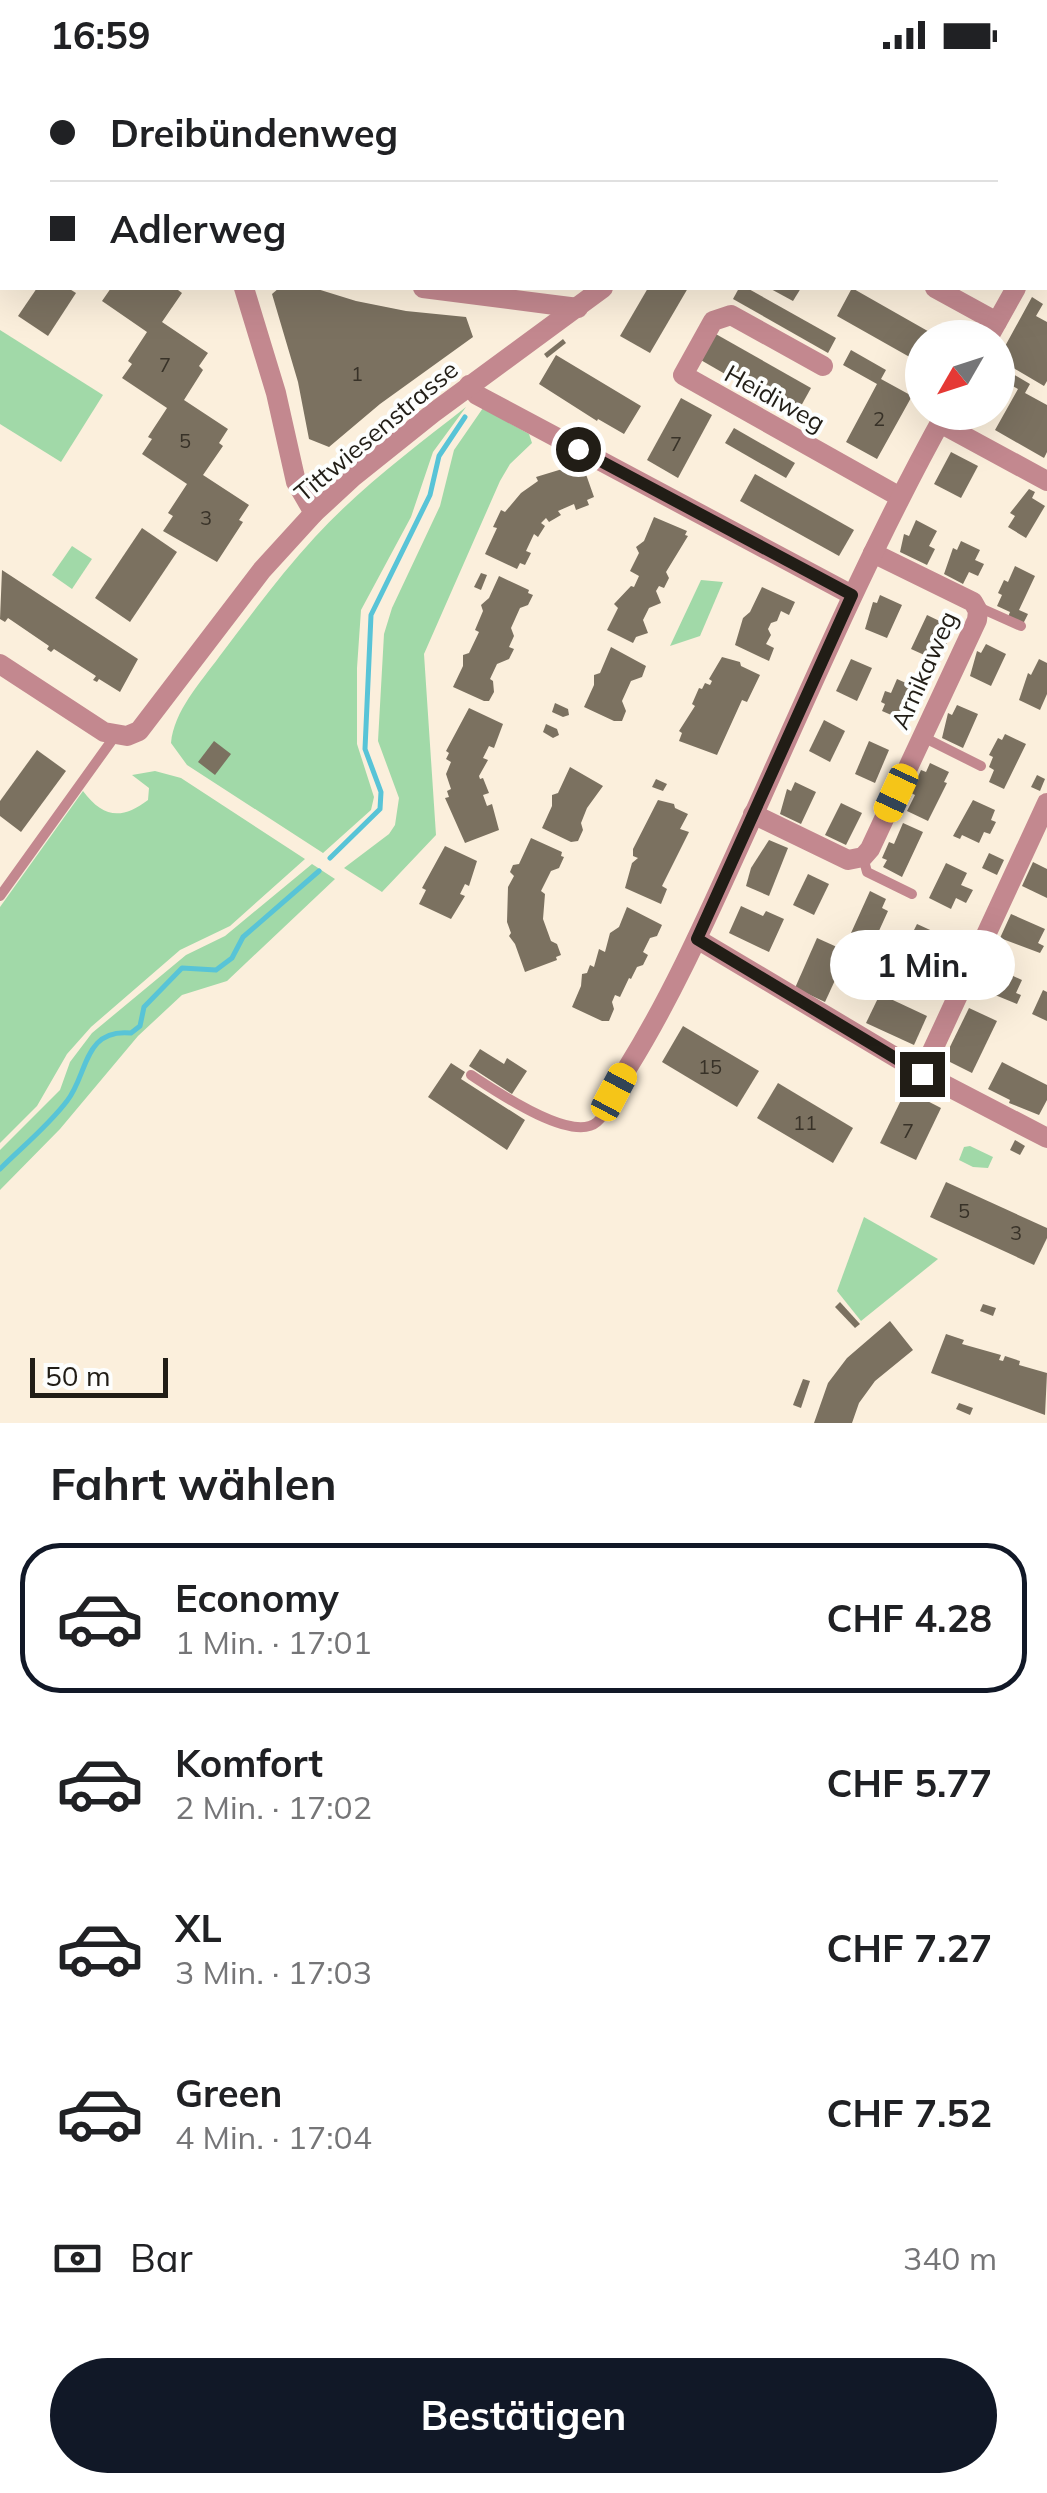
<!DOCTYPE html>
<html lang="de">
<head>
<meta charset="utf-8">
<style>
  :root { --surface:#fff; --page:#f2f2f2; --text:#202124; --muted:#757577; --line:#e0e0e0; --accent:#111827 }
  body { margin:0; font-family:Mulish,sans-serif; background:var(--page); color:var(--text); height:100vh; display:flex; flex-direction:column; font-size:38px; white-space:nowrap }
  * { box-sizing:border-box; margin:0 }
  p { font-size:32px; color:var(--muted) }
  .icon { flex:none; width:55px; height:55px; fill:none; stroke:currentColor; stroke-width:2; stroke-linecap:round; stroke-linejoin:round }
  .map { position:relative; height:1353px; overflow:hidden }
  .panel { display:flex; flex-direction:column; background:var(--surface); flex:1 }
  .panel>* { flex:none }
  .guide { position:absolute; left:0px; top:0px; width:1048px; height:220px; box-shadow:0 10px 40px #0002; display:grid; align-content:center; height:220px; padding:0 50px; background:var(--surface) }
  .needle { width:65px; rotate:231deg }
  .buttons { position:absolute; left:905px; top:250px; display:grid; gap:20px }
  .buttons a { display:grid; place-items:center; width:110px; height:110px; border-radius:50%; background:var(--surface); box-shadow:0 10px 40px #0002; font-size:50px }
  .scale { position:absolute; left:30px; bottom:25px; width:138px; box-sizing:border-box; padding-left:10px; border:5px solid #211d16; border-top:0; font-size:28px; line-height:35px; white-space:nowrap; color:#211d16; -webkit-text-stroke:8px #fdfefd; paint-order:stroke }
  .end { position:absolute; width:45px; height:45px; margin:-22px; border:12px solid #211d16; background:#fff; box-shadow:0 0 0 5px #fff }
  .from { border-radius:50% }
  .bubble { position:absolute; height:70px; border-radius:35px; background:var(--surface); box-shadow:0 10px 40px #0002; font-size:32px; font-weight:700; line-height:70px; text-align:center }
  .car { position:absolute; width:30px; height:60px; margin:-30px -15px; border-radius:12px; box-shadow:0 0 8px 2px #0007; background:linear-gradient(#f5c518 24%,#345 0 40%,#f5c518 0 76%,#345 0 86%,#f5c518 0) }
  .guide b { display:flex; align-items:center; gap:35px; height:95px; font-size:38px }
  .guide b+b { border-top:2px solid var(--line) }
  .guide i { width:25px; height:25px; background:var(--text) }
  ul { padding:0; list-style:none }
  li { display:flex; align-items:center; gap:30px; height:150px; margin:0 20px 15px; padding:0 30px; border:5px solid transparent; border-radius:40px }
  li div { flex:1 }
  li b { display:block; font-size:38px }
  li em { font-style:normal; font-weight:700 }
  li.selected { border-color:var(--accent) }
  li>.icon { width:90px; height:90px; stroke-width:1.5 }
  h2 { padding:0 50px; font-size:45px; line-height:120px }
  .pay { display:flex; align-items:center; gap:25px; height:110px; padding:0 50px; font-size:38px }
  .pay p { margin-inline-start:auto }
  .action { display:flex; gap:20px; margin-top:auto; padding:20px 50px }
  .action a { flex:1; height:115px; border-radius:60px; background:var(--accent); color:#fff; font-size:40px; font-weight:700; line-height:115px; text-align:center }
  .status { display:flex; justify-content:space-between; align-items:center; height:70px; padding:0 50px; background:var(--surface); direction:ltr }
  .status svg { height:28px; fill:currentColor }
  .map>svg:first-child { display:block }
  .green { fill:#a1d9a8 }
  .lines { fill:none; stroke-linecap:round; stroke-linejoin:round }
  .stream { stroke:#58c4d7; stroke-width:5 }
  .building { fill:#7b7160 }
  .lane { stroke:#c3888f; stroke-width:10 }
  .street { stroke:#c3888f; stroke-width:20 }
  .route { stroke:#211d16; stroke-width:12 }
  .labels { text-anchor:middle; stroke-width:8; stroke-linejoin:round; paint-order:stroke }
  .number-label { font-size:20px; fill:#383228 }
  .street-label { font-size:25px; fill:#211d16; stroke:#fdfefd }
</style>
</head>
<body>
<div class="status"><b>16:59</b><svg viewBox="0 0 49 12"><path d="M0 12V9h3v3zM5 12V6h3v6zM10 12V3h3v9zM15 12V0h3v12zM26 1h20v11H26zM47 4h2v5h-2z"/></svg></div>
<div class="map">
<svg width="1047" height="1353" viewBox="0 0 1047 1353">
  <rect width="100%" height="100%" fill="#fbefdc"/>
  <g class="green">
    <polygon points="0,260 103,325 61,392 0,354"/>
    <path d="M 466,337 L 433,382 L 411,447 L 361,540 L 357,598 L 357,674 L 374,727 L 371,740 L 323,783 L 187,695 L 171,673 C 174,641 200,613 219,587 C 250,546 280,505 315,467 C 360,418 414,378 466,337 Z"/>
    <polygon points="483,338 529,364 532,373 510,394 500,411 424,584 436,765 382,822 344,798 389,764 395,755 399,728 378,671 384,564 392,538 440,436 454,380"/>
    <polygon points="72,476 92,489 72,519 52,505"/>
    <polygon points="701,510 723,512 700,566 670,576"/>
    <path d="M 155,701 L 181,708 L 305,789 L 230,856 L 180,880 L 91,957 L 67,984 L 37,1036 L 0,1073 L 0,837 L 83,721 C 103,748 122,750 148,730 L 149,718 L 132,705 Z"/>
    <polygon points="312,794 335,809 227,911 182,925 138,966 60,1059 0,1120 0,1080 60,1020 70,992 92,963 186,885 225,866"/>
    <polygon points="970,1076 993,1087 988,1098 973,1097 959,1090 964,1077"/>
    <polygon points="864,1147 938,1189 861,1251 837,1221"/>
  </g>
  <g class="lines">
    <g class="stream">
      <polyline points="620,2 622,0"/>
      <polyline points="330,788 380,739 381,722 365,679 371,545 430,425 439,386 465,347"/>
      <path d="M 0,1099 C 22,1077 48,1056 67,1031 C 88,1005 83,958 131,963 L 140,956 L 144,937 L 182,898 L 216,900 L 232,888 L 243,867 L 319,801"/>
    </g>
  </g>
  <g class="building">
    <polygon points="37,218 68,218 76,223 48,266 18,246"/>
    <polygon points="111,218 180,218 178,220 182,223 162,252 208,283 199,296 203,300 184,330 228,359 219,373 223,376 203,405 249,435 239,450 243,452 217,492 163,461 173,446 168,443 187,414 142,384 152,369 148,367 167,338 122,308 132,294 128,291 147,262 102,231"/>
    <polygon points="279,218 314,218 356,231 406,241 466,247 473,267 380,334 329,377 309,369 298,312 272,224"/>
    <polygon points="648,218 688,218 650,283 620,266"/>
    <polygon points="739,218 747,218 836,268 828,283 733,229"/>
    <polygon points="769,218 801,218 793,231"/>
    <polygon points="852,218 940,268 922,268 922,294 837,246"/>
    <polygon points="1032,227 1043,234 1036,246 1047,252 1047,311 1044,316 998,289"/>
    <polygon points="714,263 811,318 796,345 699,289"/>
    <polygon points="563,269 566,273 547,288 544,284"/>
    <polygon points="851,280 886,300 881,309 912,326 877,389 846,372 877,314 843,295"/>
    <polygon points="556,285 641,336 624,364 598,349 597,351 539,314"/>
    <polygon points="1001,297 1030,314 1025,323 1047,335 1047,382 1044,388 995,360 1018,319 998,308"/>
    <polygon points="681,328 712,345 678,408 647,390"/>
    <polygon points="734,358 795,393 786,408 725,373"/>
    <polygon points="951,382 978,396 961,428 934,414"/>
    <polygon points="582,393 594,427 587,430 589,435 576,440 574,434 558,441 561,445 549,452 546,448 541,453 545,456 538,467 534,464 526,481 531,483 525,495 520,493 517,499 485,484 497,458 493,457 501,440 505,442 521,423 538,411 536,407"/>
    <polygon points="755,404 854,460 839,486 740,431"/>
    <polygon points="1029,419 1035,422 1032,428 1045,436 1026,468 1008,457 1015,446 1010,443"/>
    <polygon points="654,447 687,461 685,465 688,466 666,502 669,508 664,518 659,516 656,521 661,533 649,538 643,550 648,563 636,567 633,573 607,560 618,538 614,534 631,516 634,517 639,506 630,501 639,483 636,477 644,471"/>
    <polygon points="916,450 937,461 929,476 935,479 927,495 900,482 904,464 909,466"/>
    <polygon points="142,458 177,482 130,552 95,528"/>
    <polygon points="961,471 980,480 975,490 984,494 978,506 969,502 963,514 944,504 953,478 957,480"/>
    <polygon points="1015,496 1035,506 1019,540 1028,544 1023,554 1008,547 1010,542 997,536 1002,525 998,523 1004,510 1008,512"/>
    <polygon points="2,500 138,589 120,622 99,609 97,612 93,610 96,606 54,579 51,582 47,579 49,576 8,548 5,552 0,549"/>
    <polygon points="481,503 487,505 481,520 474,517"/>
    <polygon points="499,506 529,520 528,523 533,525 528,535 520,538 511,558 514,566 509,577 514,579 509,589 497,594 490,609 493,611 494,622 489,631 484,631 453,617 463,596 463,585 469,583 479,562 475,560 483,541 481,535 489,528"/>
    <polygon points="762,517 795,532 789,545 781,541 777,551 771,553 768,559 771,565 766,574 774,578 769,591 735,575 743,548 750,542"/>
    <polygon points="880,525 902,535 887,568 865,559 873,532 877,533"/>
    <polygon points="927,545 954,558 942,583 935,580 931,588 911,579"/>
    <polygon points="986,574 1006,584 991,616 970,606 977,581 981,583"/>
    <polygon points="611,577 646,596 642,607 631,611 622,631 626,641 622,651 614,651 584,637 594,615 594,605 600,603"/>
    <polygon points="722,587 740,592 741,596 760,605 747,632 742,630 717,685 679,671 682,663 679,661 695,636 692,634 699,618 702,619 705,613 710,615 712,611 709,609"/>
    <polygon points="851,589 872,598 857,631 836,621"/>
    <polygon points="1039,589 1047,593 1047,624 1040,640 1019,630 1028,603 1031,605"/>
    <polygon points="897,609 917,618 903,650 882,641 885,634 881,632 885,621 891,623"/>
    <polygon points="555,633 568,639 569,645 563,647 552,642"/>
    <polygon points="957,635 978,644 963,678 942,668 948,643 952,645"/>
    <polygon points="469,638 503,654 494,678 489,676 483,688 488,690 479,706 480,709 483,708 489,723 483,725 487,736 492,734 499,760 465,773 445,728 449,727 447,721 451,719 446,704 451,692 446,689 449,683 446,681"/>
    <polygon points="824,650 845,661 830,692 809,681"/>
    <polygon points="546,654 557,659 559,665 553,668 543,662"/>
    <polygon points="1005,664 1026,674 1004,719 989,712 994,700 989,697 993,687 989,685 998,668 1002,670"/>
    <polygon points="214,671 231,684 215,705 198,692"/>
    <polygon points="869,671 889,680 875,713 855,704"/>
    <polygon points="37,680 66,701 21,762 0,746 0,731"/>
    <polygon points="930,693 949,702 944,712 947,713 928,751 907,741 915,725 911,723 921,700 926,702"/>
    <polygon points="570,697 603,716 587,738 581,753 583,760 578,771 571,772 542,758 552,736 552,725 558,723"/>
    <polygon points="1037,705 1045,709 1040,721 1031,717"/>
    <polygon points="656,709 667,714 663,721 652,717"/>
    <polygon points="795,712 816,722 801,754 780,744 787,719 791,721"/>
    <polygon points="658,730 674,734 675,738 688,744 680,759 689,762 662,816 667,819 661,834 625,818 632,793 638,788 633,786 633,779"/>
    <polygon points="973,730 995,740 991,750 996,752 990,764 984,762 979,773 962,765 960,769 953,766"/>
    <polygon points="841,733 862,743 846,775 825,765"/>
    <polygon points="903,753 923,762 902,807 883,797 887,790 882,788 889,772 894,774"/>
    <polygon points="531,768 562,782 561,786 564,787 559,798 551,801 541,821 545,824 543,849 551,871 557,874 561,885 556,887 557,890 525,902 515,874 509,866 511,863 507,852 508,817 514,806 510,802 513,795 519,794"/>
    <polygon points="769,770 788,778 769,826 746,816 751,798"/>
    <polygon points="445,776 477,791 469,816 465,814 460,824 465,826 451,849 419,834 426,820 422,818"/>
    <polygon points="989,783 1004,790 997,805 982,798"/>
    <polygon points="1033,792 1047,799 1047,828 1022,816"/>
    <polygon points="946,793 967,803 961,815 973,820 966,833 956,828 951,839 929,828"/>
    <polygon points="808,804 829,814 814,845 793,835"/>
    <polygon points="870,821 886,829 882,838 888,841 873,874 851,863"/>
    <polygon points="741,836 763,846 766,841 784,849 769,882 729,863"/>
    <polygon points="627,837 662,855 657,866 650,868 643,882 648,885 643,895 637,897 631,909 629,908 620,927 615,925 612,932 614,939 609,951 602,951 572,937 581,916 582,904 587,903 590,895 594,897 599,879 605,882 610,863 619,857"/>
    <polygon points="1011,844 1045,859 1038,873 1044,876 1040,883 1000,868"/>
    <polygon points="917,854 939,864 923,897 901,887 907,867 910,868"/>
    <polygon points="817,868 848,882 825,932 795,918"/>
    <polygon points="989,895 1022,910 1016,923 1021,925 1017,934 978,918"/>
    <polygon points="1043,920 1047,922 1047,951 1032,944"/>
    <polygon points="880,924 927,946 914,975 866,953"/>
    <polygon points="969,938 997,951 972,1003 944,989"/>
    <polygon points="683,956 759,1001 737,1037 662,992"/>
    <polygon points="480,979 504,994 507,988 527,1001 512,1024 469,996"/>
    <polygon points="1002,992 1047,1015 1047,1030 1039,1045 1009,1033 1010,1030 988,1019"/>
    <polygon points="451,993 465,1002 461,1009 525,1050 507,1080 428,1027"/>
    <polygon points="778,1013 853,1058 833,1093 757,1048"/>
    <polygon points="906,1020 941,1038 916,1090 880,1073"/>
    <polygon points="1015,1070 1025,1076 1020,1085 1010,1080"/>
    <polygon points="946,1112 1047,1158 1047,1168 1034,1195 930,1147"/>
    <polygon points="840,1232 860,1254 855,1258 835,1237"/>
    <polygon points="983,1234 996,1238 993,1246 980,1241"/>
    <polygon points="890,1251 913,1280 875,1311 859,1333 852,1353 814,1353 828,1313 847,1288"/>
    <polygon points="946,1264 964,1270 962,1274 1001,1285 999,1290 1003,1291 1005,1286 1020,1291 1019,1295 1047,1303 1045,1345 931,1303"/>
    <polygon points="803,1309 810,1311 801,1338 793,1335"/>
    <polygon points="959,1333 973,1338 970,1345 956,1339"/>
  </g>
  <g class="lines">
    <g class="lane">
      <polyline points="976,536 1021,556"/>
      <polyline points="923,667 981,696"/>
      <polyline points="863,787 867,802 912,824"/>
      <polyline points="0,826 115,666"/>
      <path d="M 471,1005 C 494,1020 572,1074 597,1052 C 611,1040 619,1014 628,998"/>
    </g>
    <g class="street">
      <polyline points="94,0 96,2"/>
      <polyline points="31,2 33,0"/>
      <polyline points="780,2 781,0"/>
      <polyline points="0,41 2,38"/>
      <polyline points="1045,166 1047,163"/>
      <polyline points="244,218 276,323 296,412 314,443"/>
      <polyline points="423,218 578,238"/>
      <polyline points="935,218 997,252"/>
      <polyline points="988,268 1016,218"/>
      <polyline points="823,296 731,245 713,251 683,305 900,427"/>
      <polyline points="469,315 477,325 852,525"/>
      <polyline points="940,353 1047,411"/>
      <polyline points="0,594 104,662 127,666 139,661 262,500 314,443 353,407 433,343 603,218"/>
      <polyline points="753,744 848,790 863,787 870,779 977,550 978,541 973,532 873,483"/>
      <polyline points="697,869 922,1003 1047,1068"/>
      <path d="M 628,997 C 677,918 714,831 753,746 C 814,610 873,473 946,342"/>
      <polyline points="922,1003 1047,733"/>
    </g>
  </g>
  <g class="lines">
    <polyline class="route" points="578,379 852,525 697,869 922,1004"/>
  </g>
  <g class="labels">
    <g class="number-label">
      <text x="165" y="302">7</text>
      <text x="357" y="311">1</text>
      <text x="879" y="356">2</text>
      <text x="185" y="378">5</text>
      <text x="676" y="381">7</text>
      <text x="206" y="455">3</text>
      <text x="710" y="1004">15</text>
      <text x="805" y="1060">11</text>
      <text x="908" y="1068">7</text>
      <text x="964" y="1148">5</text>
      <text x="1016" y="1170">3</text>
    </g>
    <g class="street-label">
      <text transform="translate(775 328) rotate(29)" y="9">Heidiweg</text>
      <text transform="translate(376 361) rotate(-40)" y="9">Tittwiesenstrasse</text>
      <text transform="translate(924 600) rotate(-66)" y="9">Arnikaweg</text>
    </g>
  </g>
</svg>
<div class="buttons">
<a><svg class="needle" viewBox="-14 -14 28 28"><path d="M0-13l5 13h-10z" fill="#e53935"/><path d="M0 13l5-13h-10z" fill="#757577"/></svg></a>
</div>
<div class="scale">50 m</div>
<i class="end from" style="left:578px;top:379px"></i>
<i class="end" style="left:922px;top:1004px"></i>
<div class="bubble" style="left:830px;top:860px;width:185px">1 Min.</div>
<i class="car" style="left:896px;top:723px;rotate:205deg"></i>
<i class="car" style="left:614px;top:1022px;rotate:28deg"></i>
<div class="guide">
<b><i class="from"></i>Dreibündenweg</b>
<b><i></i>Adlerweg</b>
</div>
</div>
<section class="panel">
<h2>Fahrt wählen</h2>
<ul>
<li class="selected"><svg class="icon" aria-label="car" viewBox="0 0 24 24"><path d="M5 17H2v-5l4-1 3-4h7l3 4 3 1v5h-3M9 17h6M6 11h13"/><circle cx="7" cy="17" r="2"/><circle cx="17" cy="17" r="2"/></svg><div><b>Economy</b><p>1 Min. · 17:01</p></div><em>CHF 4.28</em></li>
<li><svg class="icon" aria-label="car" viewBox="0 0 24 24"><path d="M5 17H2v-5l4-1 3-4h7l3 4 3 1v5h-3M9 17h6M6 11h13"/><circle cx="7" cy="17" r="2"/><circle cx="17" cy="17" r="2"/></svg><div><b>Komfort</b><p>2 Min. · 17:02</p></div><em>CHF 5.77</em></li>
<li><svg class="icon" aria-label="car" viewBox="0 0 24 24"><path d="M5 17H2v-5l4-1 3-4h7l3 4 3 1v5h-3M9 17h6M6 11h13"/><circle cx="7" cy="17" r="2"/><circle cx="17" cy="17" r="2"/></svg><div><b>XL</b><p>3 Min. · 17:03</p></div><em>CHF 7.27</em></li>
<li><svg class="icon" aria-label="car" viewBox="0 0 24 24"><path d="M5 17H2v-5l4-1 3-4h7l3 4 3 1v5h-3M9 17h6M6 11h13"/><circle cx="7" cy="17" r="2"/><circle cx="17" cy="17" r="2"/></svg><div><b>Green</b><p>4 Min. · 17:04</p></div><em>CHF 7.52</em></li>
</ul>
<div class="pay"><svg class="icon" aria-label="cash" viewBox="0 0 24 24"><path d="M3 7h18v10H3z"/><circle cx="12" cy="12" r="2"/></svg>Bar<p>340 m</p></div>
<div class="action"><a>Bestätigen</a></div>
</section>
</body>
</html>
